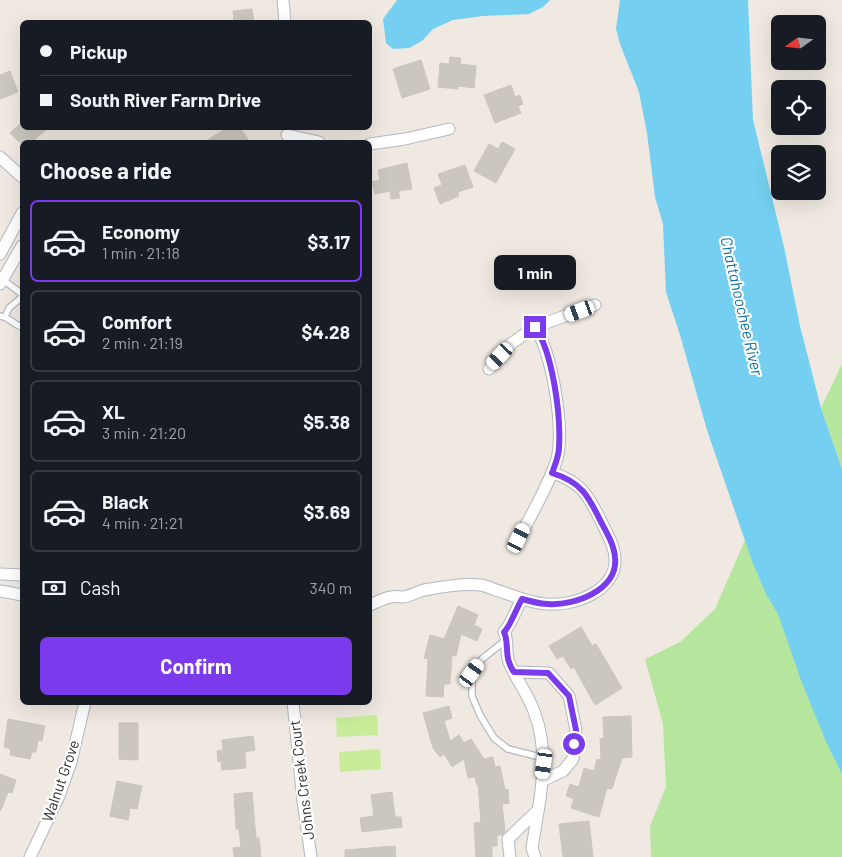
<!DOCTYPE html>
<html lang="en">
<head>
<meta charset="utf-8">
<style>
  :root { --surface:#171b24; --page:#242831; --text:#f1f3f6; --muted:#9ea1a6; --line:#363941; --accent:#7c3aed }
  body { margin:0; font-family:Barlow,sans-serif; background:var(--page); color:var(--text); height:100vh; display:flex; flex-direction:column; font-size:19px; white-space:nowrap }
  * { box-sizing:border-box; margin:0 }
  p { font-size:16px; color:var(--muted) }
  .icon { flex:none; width:28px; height:28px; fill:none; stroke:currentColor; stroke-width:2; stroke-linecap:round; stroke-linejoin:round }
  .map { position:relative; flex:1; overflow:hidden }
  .details { position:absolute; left:20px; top:140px; width:352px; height:565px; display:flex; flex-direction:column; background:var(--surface); border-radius:8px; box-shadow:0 5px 20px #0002 }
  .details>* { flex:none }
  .top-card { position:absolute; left:20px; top:20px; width:352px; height:110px; border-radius:8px; box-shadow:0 5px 20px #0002; display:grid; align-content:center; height:110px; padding:0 20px; background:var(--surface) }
  .needle { width:32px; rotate:255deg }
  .fabs { position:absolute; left:771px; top:15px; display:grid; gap:10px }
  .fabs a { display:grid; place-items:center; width:55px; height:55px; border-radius:8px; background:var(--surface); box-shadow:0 5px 20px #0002; font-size:25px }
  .end { position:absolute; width:22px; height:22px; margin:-11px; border:6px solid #7c3aed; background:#fff; box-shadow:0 0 0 2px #fff }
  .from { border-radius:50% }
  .bubble { position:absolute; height:35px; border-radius:8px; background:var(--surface); box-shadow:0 5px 20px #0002; font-size:16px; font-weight:700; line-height:35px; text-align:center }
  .car { position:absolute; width:15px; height:30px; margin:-15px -8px; border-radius:6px; box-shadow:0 0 4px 1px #0007; background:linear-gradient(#fff 24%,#345 0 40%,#fff 0 76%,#345 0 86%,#fff 0) }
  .top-card b { display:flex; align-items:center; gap:18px; height:48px; font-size:19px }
  .top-card b+b { border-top:1px solid var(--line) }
  .top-card i { width:12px; height:12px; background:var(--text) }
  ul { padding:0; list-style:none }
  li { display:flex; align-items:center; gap:15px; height:82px; margin:0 10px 8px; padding:0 10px; border:2px solid var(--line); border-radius:8px }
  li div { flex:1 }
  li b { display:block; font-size:19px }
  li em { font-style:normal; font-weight:700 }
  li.current { border-color:var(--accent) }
  li>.icon { width:45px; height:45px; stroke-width:1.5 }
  h2 { padding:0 20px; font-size:22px; line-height:60px }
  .pay { display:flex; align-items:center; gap:12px; height:55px; padding:0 20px; font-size:19px }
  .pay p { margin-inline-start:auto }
  .primary-button { display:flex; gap:10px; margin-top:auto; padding:10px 20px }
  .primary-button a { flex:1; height:58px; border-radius:8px; background:var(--accent); color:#fff; font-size:20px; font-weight:700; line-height:58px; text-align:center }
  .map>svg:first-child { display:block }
  .green { fill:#b6e59e }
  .pitch { fill:#c9ec9a }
  .water { fill:#75cff0 }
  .building { fill:#cbc7bf; stroke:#cbc5ba }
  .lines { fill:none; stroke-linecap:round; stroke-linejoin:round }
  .lane-casing { stroke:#b4b7c1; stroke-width:8 }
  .street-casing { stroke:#b4b7c1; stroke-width:13 }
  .lane { stroke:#fff; stroke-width:5.5 }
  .street { stroke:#fff; stroke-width:11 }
  .route { stroke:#7c3aed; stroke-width:6 }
  .labels { text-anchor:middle; stroke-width:4.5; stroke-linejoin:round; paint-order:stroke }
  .street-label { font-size:15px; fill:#2e2e2e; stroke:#fff }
  .water-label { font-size:16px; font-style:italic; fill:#0d6fa3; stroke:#fff }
</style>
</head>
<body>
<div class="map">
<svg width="842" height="857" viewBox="0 0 842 857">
  <rect width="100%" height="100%" fill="#efe9e1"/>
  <g class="green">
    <polygon points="842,364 842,469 821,408"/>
    <polygon points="762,501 842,728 842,857 651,857 650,826 666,787 663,724 645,659 680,642 715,609"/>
  </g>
  <g class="pitch">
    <polygon points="377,715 378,735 337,737 336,718"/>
    <polygon points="380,749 381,769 340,772 339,752"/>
  </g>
  <g class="water">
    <polygon points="397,0 550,0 543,7 529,14 483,16 453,20 433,29 422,41 409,48 393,49 386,43 383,19"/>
    <polygon points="620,0 748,0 753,120 784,247 800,326 821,408 842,469 842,774 827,744 802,683 778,614 766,594 752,561 707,430 680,335 666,292 663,224 655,197 647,133 639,92 620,44 616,29"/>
  </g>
  <g class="building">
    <polygon points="252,9 254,22 234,22 233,11"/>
    <polygon points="450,57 461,58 460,64 476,66 474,88 458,86 458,89 438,87 440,63 449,64"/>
    <polygon points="421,60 430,89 402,98 393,69"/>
    <polygon points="10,71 18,92 0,99 0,75"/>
    <polygon points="511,85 515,97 520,95 523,104 518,106 521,113 495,123 484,95"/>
    <polygon points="22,122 22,128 48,128 32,142 19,142 10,133"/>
    <polygon points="227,128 240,128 250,142 204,142"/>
    <polygon points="502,142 515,149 496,183 474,171 489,144 498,149"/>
    <polygon points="407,163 412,189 398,191 400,198 391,199 390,191 375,194 372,182 380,180 378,170"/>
    <polygon points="465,165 473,187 458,192 459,196 440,204 434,188 442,185 438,174"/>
    <polygon points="458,606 478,615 474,625 482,629 477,641 461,634 456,656 452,655 450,684 444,684 443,697 426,696 428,659 424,658 430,635 444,639"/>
    <polygon points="581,627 592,646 596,644 622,688 595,705 574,667 571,669 563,656 557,659 549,646"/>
    <polygon points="449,706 452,718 444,721 450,741 459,735 464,743 471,739 484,759 493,757 495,767 500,766 505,790 508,789 509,803 502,804 505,831 502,835 497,835 497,846 492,846 492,857 476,857 474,823 481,822 478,785 477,785 475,777 468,778 464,759 452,767 444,754 440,757 433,748 423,713"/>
    <polygon points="631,716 632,757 622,758 612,789 607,788 599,817 571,808 574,799 566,796 570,784 579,787 584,768 594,771 597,759 601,760 600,739 604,738 603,717"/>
    <polygon points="8,719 45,726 42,741 38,740 36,752 32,752 30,759 10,755 11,749 4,747"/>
    <polygon points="119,723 138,723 138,760 119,759"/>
    <polygon points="253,736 255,750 245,752 246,768 222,770 221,761 218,762 217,751 223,750 222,740"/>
    <polygon points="0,774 16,780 12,793 8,792 1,810 0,810"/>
    <polygon points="117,781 142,786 137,809 130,808 128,820 110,816"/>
    <polygon points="252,792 256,838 259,838 261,857 234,857 233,848 241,847 239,829 236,829 234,794"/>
    <polygon points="392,792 395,817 401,817 402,827 362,832 360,818 374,816 371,795"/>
    <polygon points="589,821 593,857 563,857 559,824"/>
    <polygon points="395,846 396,857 345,857 345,850"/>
  </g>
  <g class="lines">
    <defs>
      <g id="lane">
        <polyline points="2,279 22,294"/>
        <path d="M 0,316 C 9,317 14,325 22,327"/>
        <polyline points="5,317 9,308 22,297"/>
        <polyline points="506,640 482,659 472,673 472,696 480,715 494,738 508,749 544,758"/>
      </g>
      <g id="street">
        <polyline points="283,0 285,22"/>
        <polyline points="287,135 319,142"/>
        <polyline points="370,144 405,139 449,129"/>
        <polyline points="0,157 22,177"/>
        <polyline points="0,254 22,213"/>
        <polyline points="0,284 22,246"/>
        <polyline points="489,369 512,343 535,327 595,305"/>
        <path d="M 519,538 C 532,514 547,488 556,462 C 566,434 552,351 535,327"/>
        <polyline points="0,574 22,575"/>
        <polyline points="0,591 22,595"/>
        <path d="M 522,599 C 517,607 510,627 504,632 C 509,641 505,653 509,662 C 516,680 529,695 535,714 C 551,758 539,803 532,848 L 535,857"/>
        <path d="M 370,605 C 377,602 384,598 391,597 C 395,596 399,597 403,597 C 410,596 417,592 424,590 C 440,587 465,583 481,585 C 487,586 493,589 499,591 C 514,596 530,603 546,604 C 573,607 616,591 615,560 C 615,545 605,530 599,517 C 587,493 579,481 552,473"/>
        <polyline points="514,672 549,673 569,696 576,730 573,759 563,771 542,781"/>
        <polyline points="293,702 303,801 311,857"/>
        <polyline points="30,857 59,796 71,762 85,702"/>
        <polyline points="510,857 508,839 537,811"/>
      </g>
    </defs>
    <use href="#lane" class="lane-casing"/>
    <use href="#street" class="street-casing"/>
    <use href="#lane" class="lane"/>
    <use href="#street" class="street"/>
  </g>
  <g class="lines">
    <path class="route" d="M 535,327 C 553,353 561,416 559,447 C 559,456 555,465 552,473 C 581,482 588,495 601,522 C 607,533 614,545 615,557 C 619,590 574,606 548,604 C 539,604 530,601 522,599 C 517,607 510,627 504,632 C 510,645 503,657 514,672 L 548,673 L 569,696 L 576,730 L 574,744"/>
  </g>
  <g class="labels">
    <g class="street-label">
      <text transform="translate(302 780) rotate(-97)" y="5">Johns Creek Court</text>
      <text transform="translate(61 781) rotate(-71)" y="5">Walnut Grove</text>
    </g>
    <g class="water-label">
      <text transform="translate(742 306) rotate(77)" y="6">Chattahoochee River</text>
    </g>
  </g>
</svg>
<div class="fabs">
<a><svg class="needle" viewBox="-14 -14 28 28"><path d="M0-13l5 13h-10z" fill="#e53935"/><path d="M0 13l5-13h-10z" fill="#9ea1a6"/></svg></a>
<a><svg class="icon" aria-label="locate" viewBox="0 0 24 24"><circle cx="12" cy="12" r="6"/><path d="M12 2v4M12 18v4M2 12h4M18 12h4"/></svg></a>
<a><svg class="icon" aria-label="layers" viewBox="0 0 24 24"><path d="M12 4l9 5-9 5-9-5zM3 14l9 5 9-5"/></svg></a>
</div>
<i class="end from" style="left:574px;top:744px"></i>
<i class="end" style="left:535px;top:327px"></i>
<div class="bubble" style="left:494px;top:255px;width:82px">1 min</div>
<i class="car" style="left:580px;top:311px;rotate:250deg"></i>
<i class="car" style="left:500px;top:356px;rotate:223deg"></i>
<i class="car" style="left:519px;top:538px;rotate:26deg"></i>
<i class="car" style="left:472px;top:673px;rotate:36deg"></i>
<i class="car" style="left:544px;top:764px;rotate:188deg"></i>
<div class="top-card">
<b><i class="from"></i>Pickup</b>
<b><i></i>South River Farm Drive</b>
</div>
<section class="details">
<h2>Choose a ride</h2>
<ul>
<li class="current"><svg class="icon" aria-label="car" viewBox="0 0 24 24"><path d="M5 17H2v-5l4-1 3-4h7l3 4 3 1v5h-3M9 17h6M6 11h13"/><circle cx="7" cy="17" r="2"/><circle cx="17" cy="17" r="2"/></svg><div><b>Economy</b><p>1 min · 21:18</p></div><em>$3.17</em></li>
<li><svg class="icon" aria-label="car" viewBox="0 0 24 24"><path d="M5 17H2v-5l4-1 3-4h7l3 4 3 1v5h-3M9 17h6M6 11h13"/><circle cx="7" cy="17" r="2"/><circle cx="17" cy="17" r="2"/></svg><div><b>Comfort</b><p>2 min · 21:19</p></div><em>$4.28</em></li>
<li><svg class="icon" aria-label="car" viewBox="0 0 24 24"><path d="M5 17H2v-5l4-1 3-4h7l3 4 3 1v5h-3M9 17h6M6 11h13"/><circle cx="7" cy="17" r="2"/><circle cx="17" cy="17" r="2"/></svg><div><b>XL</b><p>3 min · 21:20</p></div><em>$5.38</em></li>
<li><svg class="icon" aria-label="car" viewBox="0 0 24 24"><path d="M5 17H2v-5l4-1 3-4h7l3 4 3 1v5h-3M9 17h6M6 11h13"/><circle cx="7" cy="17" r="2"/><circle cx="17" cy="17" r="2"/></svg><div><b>Black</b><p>4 min · 21:21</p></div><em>$3.69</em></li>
</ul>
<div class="pay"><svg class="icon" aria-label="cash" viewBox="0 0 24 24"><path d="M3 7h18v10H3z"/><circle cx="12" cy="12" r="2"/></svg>Cash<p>340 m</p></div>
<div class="primary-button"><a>Confirm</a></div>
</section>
</div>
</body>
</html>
